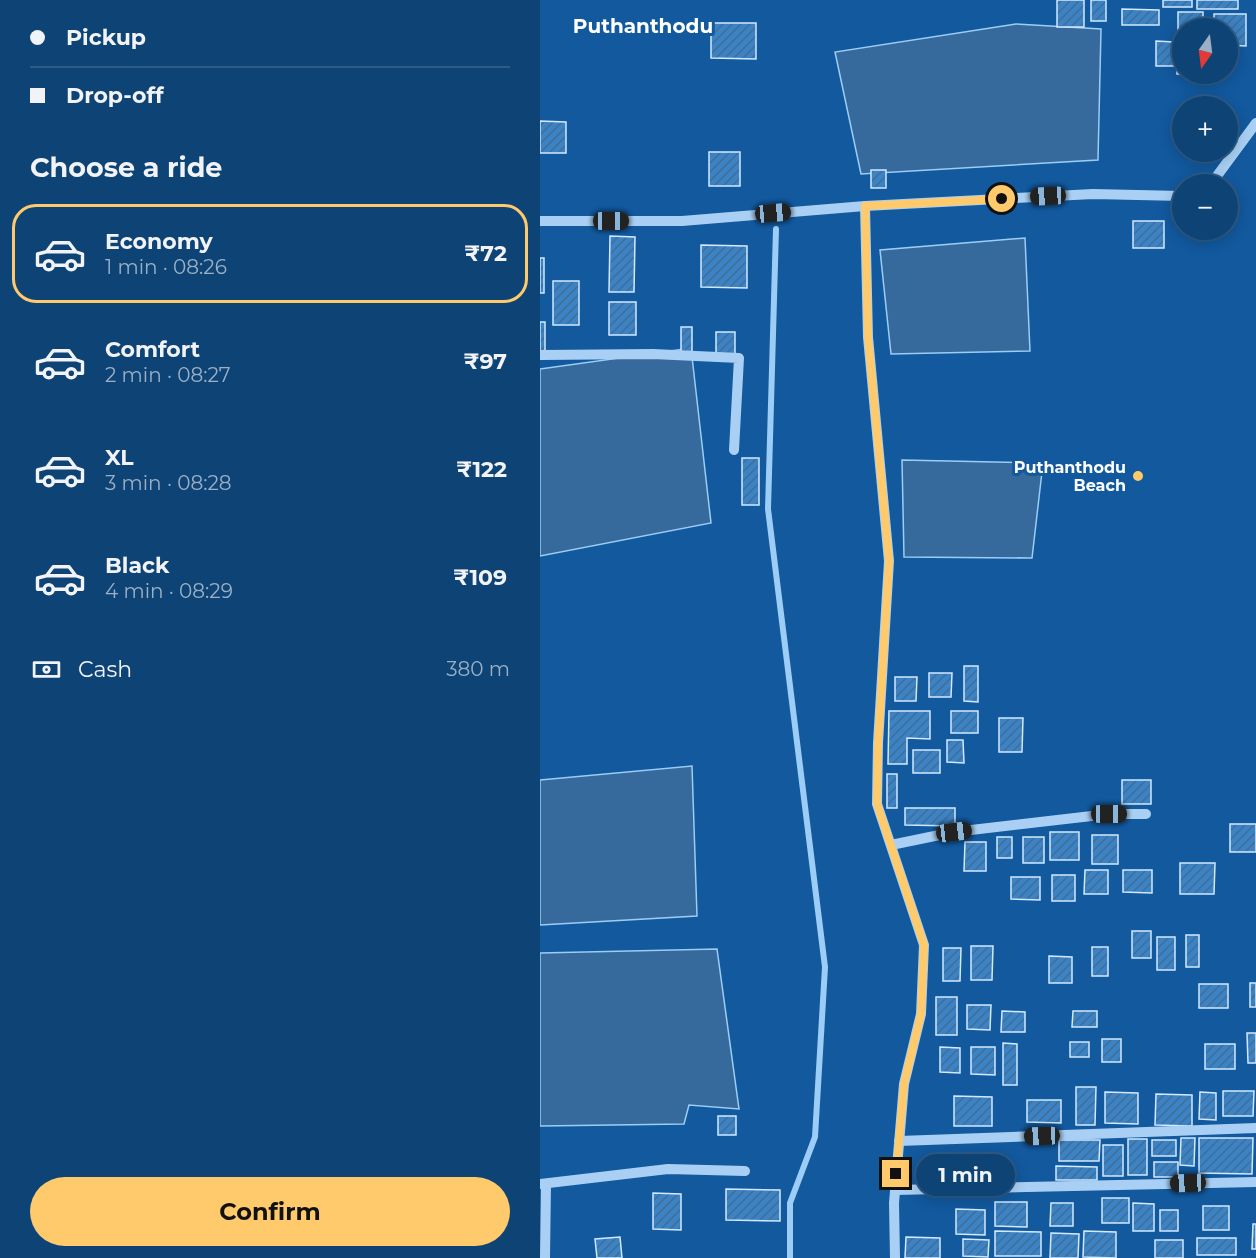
<!DOCTYPE html>
<html lang="en">
<head>
<meta charset="utf-8">
<style>
  :root { --surface:#0e4376; --page:#174a7b; --text:#f1f3f6; --muted:#9bb0c5; --line:#2e5c88; --accent:#ffca6c }
  body { margin:0; font-family:Montserrat,sans-serif; background:var(--page); color:var(--text); height:100vh; display:flex; flex-direction:column; font-size:22px; white-space:nowrap }
  * { box-sizing:border-box; margin:0 }
  p { font-size:20px; color:var(--muted) }
  .icon { flex:none; width:33px; height:33px; fill:none; stroke:currentColor; stroke-width:2; stroke-linecap:round; stroke-linejoin:round }
  .map { position:relative; flex:1; overflow:hidden }
  .drawer { display:flex; flex-direction:column; background:var(--surface); width:540px }
  .drawer>* { flex:none }
  .guide { display:grid; align-content:center; height:132px; padding:0 30px; background:var(--surface) }
  .needle { width:39px; rotate:194deg }
  .fabs { position:absolute; left:632px; top:18px; display:grid; gap:12px }
  .fabs a { display:grid; place-items:center; width:66px; height:66px; border-radius:50%; background:var(--surface); box-shadow:0 3px 15px #0003,0 0 0 2px var(--line); font-size:30px }
  .end { position:absolute; width:27px; height:27px; margin:-14px; border:8px solid #ffca6c; background:#111; box-shadow:0 0 0 3px #111 }
  .from { border-radius:50% }
  .bubble { position:absolute; height:42px; border-radius:21px; background:var(--surface); box-shadow:0 3px 15px #0003,0 0 0 2px var(--line); font-size:20px; font-weight:700; line-height:42px; text-align:center }
  .car { position:absolute; width:18px; height:36px; margin:-18px -9px; border-radius:8px; box-shadow:0 0 4px 2px #0007; background:linear-gradient(#222 24%,#8ab4d8 0 40%,#222 0 76%,#8ab4d8 0 86%,#222 0) }
  .guide b { display:flex; align-items:center; gap:21px; height:57px; font-size:22px }
  .guide b+b { border-top:2px solid var(--line) }
  .guide i { width:15px; height:15px; background:var(--text) }
  ul { padding:0; list-style:none }
  li { display:flex; align-items:center; gap:18px; height:99px; margin:0 12px 9px; padding:0 18px; border:3px solid transparent; border-radius:24px }
  li div { flex:1 }
  li b { display:block; font-size:22px }
  li em { font-style:normal; font-weight:700 }
  li.selected { border-color:var(--accent) }
  li>.icon { width:54px; height:54px; stroke-width:1.5 }
  h2 { padding:0 30px; font-size:27px; line-height:72px }
  .pay { display:flex; align-items:center; gap:15px; height:66px; padding:0 30px; font-size:22px }
  .pay p { margin-inline-start:auto }
  .button { display:flex; gap:12px; margin-top:auto; padding:12px 30px }
  .button a { flex:1; height:69px; border-radius:36px; background:var(--accent); color:#111; font-size:24px; font-weight:700; line-height:69px; text-align:center }
  main { display:flex; flex:1; min-height:0 }
  .map>svg:first-child { display:block }
  .water { fill:#376a9c; stroke:#9bcdf7; stroke-width:1.5 }
  .lines { fill:none; stroke-linecap:round; stroke-linejoin:round }
  .stream { stroke:#9bcdf7; stroke-width:6 }
  .building { fill:url(#building-hatch); stroke:#d1e9fe; stroke-width:1.5 }
  .minor { stroke:#a9d0f4; stroke-width:10 }
  .route { stroke:#ffca6c; stroke-width:8 }
  .poi-dot { fill:#ffca6c; stroke:#12599e; stroke-width:2 }
  .labels { text-anchor:middle; stroke-width:6; stroke-linejoin:round; paint-order:stroke }
  .poi-label { font-size:16px; font-weight:bold; fill:#fff; stroke:#12599e; text-anchor:end }
  .quarter-label { font-size:20px; font-weight:bold; fill:#fff; stroke:#12599e }
</style>
</head>
<body>
<main>
<section class="drawer">
<div class="guide">
<b><i class="from"></i>Pickup</b>
<b><i></i>Drop-off</b>
</div>
<h2>Choose a ride</h2>
<ul>
<li class="selected"><svg class="icon" aria-label="car" viewBox="0 0 24 24"><path d="M5 17H2v-5l4-1 3-4h7l3 4 3 1v5h-3M9 17h6M6 11h13"/><circle cx="7" cy="17" r="2"/><circle cx="17" cy="17" r="2"/></svg><div><b>Economy</b><p>1 min · 08:26</p></div><em>₹72</em></li>
<li><svg class="icon" aria-label="car" viewBox="0 0 24 24"><path d="M5 17H2v-5l4-1 3-4h7l3 4 3 1v5h-3M9 17h6M6 11h13"/><circle cx="7" cy="17" r="2"/><circle cx="17" cy="17" r="2"/></svg><div><b>Comfort</b><p>2 min · 08:27</p></div><em>₹97</em></li>
<li><svg class="icon" aria-label="car" viewBox="0 0 24 24"><path d="M5 17H2v-5l4-1 3-4h7l3 4 3 1v5h-3M9 17h6M6 11h13"/><circle cx="7" cy="17" r="2"/><circle cx="17" cy="17" r="2"/></svg><div><b>XL</b><p>3 min · 08:28</p></div><em>₹122</em></li>
<li><svg class="icon" aria-label="car" viewBox="0 0 24 24"><path d="M5 17H2v-5l4-1 3-4h7l3 4 3 1v5h-3M9 17h6M6 11h13"/><circle cx="7" cy="17" r="2"/><circle cx="17" cy="17" r="2"/></svg><div><b>Black</b><p>4 min · 08:29</p></div><em>₹109</em></li>
</ul>
<div class="pay"><svg class="icon" aria-label="cash" viewBox="0 0 24 24"><path d="M3 7h18v10H3z"/><circle cx="12" cy="12" r="2"/></svg>Cash<p>380 m</p></div>
<div class="button"><a>Confirm</a></div>
</section>
<div class="map">
<svg width="716" height="1258" viewBox="0 0 716 1258">
  <defs>
    <pattern id="building-hatch" width="6" height="6" patternUnits="userSpaceOnUse" patternTransform="scale(1.5)"><rect width="6" height="6" fill="#3b83c5"/><path d="M-1 1l2-2M0 6l6-6M5 7l2-2" fill="none" stroke="#426d95"/></pattern>
  </defs>
  <rect width="100%" height="100%" fill="#12599e"/>
  <g class="water">
    <polygon points="476,24 561,29 558,160 321,174 295,52"/>
    <polygon points="485,238 490,351 351,354 340,250"/>
    <polygon points="151,348 171,523 0,556 0,369"/>
    <polygon points="362,460 503,463 492,558 364,557"/>
    <polygon points="152,766 157,916 0,925 0,780"/>
    <polygon points="177,949 199,1109 149,1105 144,1124 0,1126 0,953"/>
  </g>
  <g class="lines">
    <polyline class="stream" points="236,229 228,509 285,967 275,1137 250,1203 250,1258"/>
  </g>
  <g class="building">
    <rect x="517" y="0" width="27" height="27"/>
    <rect x="551" y="0" width="15" height="21"/>
    <rect x="623" y="0" width="29" height="7"/>
    <rect x="657" y="0" width="41" height="9"/>
    <polygon points="582,9 619,10 619,25 582,25"/>
    <polygon points="638,12 663,12 663,28 642,28 642,41 638,41"/>
    <polygon points="674,14 706,14 706,46 687,45 687,28 674,28"/>
    <polygon points="171,23 216,23 216,59 171,58"/>
    <polygon points="616,41 634,42 634,66 616,66"/>
    <polygon points="637,50 642,50 642,74 682,74 637,74"/>
    <polygon points="0,121 26,122 26,153 0,153"/>
    <rect x="169" y="152" width="31" height="34"/>
    <rect x="331" y="170" width="15" height="18"/>
    <rect x="593" y="221" width="31" height="27"/>
    <polygon points="70,236 95,237 94,292 69,292"/>
    <polygon points="161,245 207,246 207,288 161,287"/>
    <rect x="0" y="258" width="4" height="35"/>
    <rect x="13" y="281" width="26" height="44"/>
    <rect x="69" y="302" width="27" height="33"/>
    <rect x="0" y="322" width="5" height="30"/>
    <rect x="141" y="327" width="11" height="26"/>
    <rect x="176" y="332" width="19" height="22"/>
    <rect x="202" y="458" width="17" height="47"/>
    <polygon points="424,666 438,666 438,702 424,701"/>
    <polygon points="389,673 412,673 411,697 389,697"/>
    <polygon points="355,677 377,677 376,701 355,701"/>
    <polygon points="349,711 390,711 390,739 367,738 367,764 348,764"/>
    <rect x="411" y="711" width="27" height="22"/>
    <polygon points="459,718 483,718 482,752 459,752"/>
    <polygon points="407,740 423,740 424,763 407,762"/>
    <rect x="373" y="750" width="27" height="23"/>
    <rect x="347" y="774" width="10" height="34"/>
    <rect x="582" y="780" width="29" height="24"/>
    <polygon points="365,808 415,808 415,826 365,825"/>
    <rect x="690" y="824" width="26" height="28"/>
    <rect x="510" y="832" width="29" height="28"/>
    <rect x="552" y="835" width="26" height="29"/>
    <rect x="457" y="837" width="15" height="21"/>
    <rect x="483" y="837" width="21" height="26"/>
    <polygon points="425,842 446,842 446,871 424,871"/>
    <polygon points="640,863 675,863 674,894 640,894"/>
    <polygon points="545,870 568,870 568,894 544,894"/>
    <polygon points="583,870 612,870 612,893 583,892"/>
    <rect x="512" y="875" width="23" height="26"/>
    <polygon points="471,877 500,877 500,900 471,899"/>
    <rect x="592" y="931" width="19" height="27"/>
    <rect x="646" y="935" width="13" height="32"/>
    <rect x="617" y="937" width="18" height="33"/>
    <polygon points="431,946 453,946 452,980 431,980"/>
    <rect x="552" y="947" width="16" height="29"/>
    <polygon points="403,948 421,948 420,981 403,981"/>
    <polygon points="509,956 532,957 532,983 509,983"/>
    <rect x="710" y="983" width="6" height="24"/>
    <rect x="659" y="984" width="29" height="24"/>
    <rect x="396" y="997" width="21" height="38"/>
    <polygon points="427,1005 451,1005 450,1030 427,1029"/>
    <polygon points="462,1011 485,1012 485,1032 461,1032"/>
    <polygon points="533,1011 557,1011 557,1027 532,1027"/>
    <polygon points="707,1033 716,1033 716,1063 708,1063"/>
    <rect x="562" y="1039" width="19" height="23"/>
    <rect x="530" y="1042" width="19" height="15"/>
    <polygon points="463,1043 477,1044 477,1085 463,1085"/>
    <rect x="665" y="1044" width="30" height="25"/>
    <polygon points="400,1047 420,1048 420,1073 400,1072"/>
    <polygon points="431,1047 455,1047 455,1075 431,1074"/>
    <polygon points="536,1087 556,1087 555,1125 536,1125"/>
    <polygon points="683,1091 714,1091 713,1116 683,1116"/>
    <polygon points="565,1092 598,1093 598,1124 565,1123"/>
    <polygon points="660,1092 676,1093 676,1120 659,1119"/>
    <polygon points="616,1094 652,1095 652,1126 615,1125"/>
    <polygon points="414,1096 452,1097 452,1126 414,1126"/>
    <polygon points="487,1100 521,1100 521,1123 487,1122"/>
    <rect x="178" y="1116" width="18" height="19"/>
    <polygon points="641,1138 655,1138 654,1166 640,1165"/>
    <polygon points="659,1138 713,1138 712,1174 659,1173"/>
    <rect x="588" y="1139" width="19" height="36"/>
    <polygon points="519,1140 560,1140 559,1161 519,1161"/>
    <rect x="612" y="1140" width="24" height="16"/>
    <rect x="563" y="1145" width="20" height="31"/>
    <rect x="614" y="1162" width="24" height="15"/>
    <polygon points="516,1166 557,1167 557,1180 516,1180"/>
    <polygon points="186,1189 240,1190 240,1221 186,1220"/>
    <polygon points="113,1193 141,1194 141,1230 113,1229"/>
    <rect x="562" y="1198" width="27" height="25"/>
    <polygon points="455,1202 487,1202 487,1227 455,1226"/>
    <polygon points="511,1203 533,1203 533,1226 510,1226"/>
    <polygon points="593,1203 614,1204 614,1231 593,1231"/>
    <rect x="663" y="1206" width="26" height="24"/>
    <polygon points="416,1209 445,1210 445,1235 416,1234"/>
    <rect x="620" y="1210" width="18" height="21"/>
    <polygon points="713,1224 716,1224 716,1249 712,1249"/>
    <polygon points="455,1231 501,1232 501,1256 455,1256"/>
    <polygon points="544,1231 576,1232 576,1258 543,1257"/>
    <polygon points="511,1233 539,1234 538,1258 510,1258"/>
    <polygon points="80,1237 82,1258 57,1258 55,1239"/>
    <polygon points="366,1237 400,1238 400,1258 365,1258"/>
    <rect x="657" y="1238" width="39" height="17"/>
    <polygon points="423,1239 449,1240 448,1257 423,1256"/>
    <rect x="615" y="1240" width="28" height="18"/>
  </g>
  <g class="lines">
    <g class="minor">
      <polyline points="671,184 716,123"/>
      <polyline points="325,206 328,337 349,561 338,743 337,804 384,945 381,1014 364,1084 354,1203 355,1258"/>
      <polyline points="0,221 142,221 325,206 553,194 642,196"/>
      <polyline points="0,355 113,354 199,358 194,450"/>
      <polyline points="351,845 414,832 569,814 606,814"/>
      <polyline points="359,1141 716,1128"/>
      <polyline points="0,1184 128,1169 205,1171"/>
      <polyline points="355,1190 716,1182"/>
      <polyline points="5,1258 6,1184"/>
    </g>
  </g>
  <g class="lines">
    <polyline class="route" points="356,1174 364,1084 381,1014 384,945 337,804 338,743 349,561 328,337 325,206 462,199"/>
  </g>
  <circle class="poi-dot" cx="598" cy="476" r="6"/>
  <g class="labels">
    <g class="poi-label">
      <text x="586" y="473">Puthanthodu<tspan x="586" dy="18">Beach</tspan></text>
    </g>
    <g class="quarter-label">
      <text x="103" y="33">Puthanthodu</text>
    </g>
  </g>
</svg>
<div class="fabs">
<a><svg class="needle" viewBox="-14 -14 28 28"><path d="M0-13l5 13h-10z" fill="#e53935"/><path d="M0 13l5-13h-10z" fill="#9bb0c5"/></svg></a>
<a>+</a>
<a>−</a>
</div>
<i class="end from" style="left:462px;top:199px"></i>
<i class="end" style="left:356px;top:1174px"></i>
<div class="bubble" style="left:376px;top:1154px;width:99px">1 min</div>
<i class="car" style="left:508px;top:196px;rotate:267deg"></i>
<i class="car" style="left:233px;top:213px;rotate:85deg"></i>
<i class="car" style="left:71px;top:221px;rotate:90deg"></i>
<i class="car" style="left:569px;top:814px;rotate:90deg"></i>
<i class="car" style="left:414px;top:832px;rotate:83deg"></i>
<i class="car" style="left:502px;top:1136px;rotate:268deg"></i>
<i class="car" style="left:648px;top:1183px;rotate:268deg"></i>
</div>
</main>
</body>
</html>
